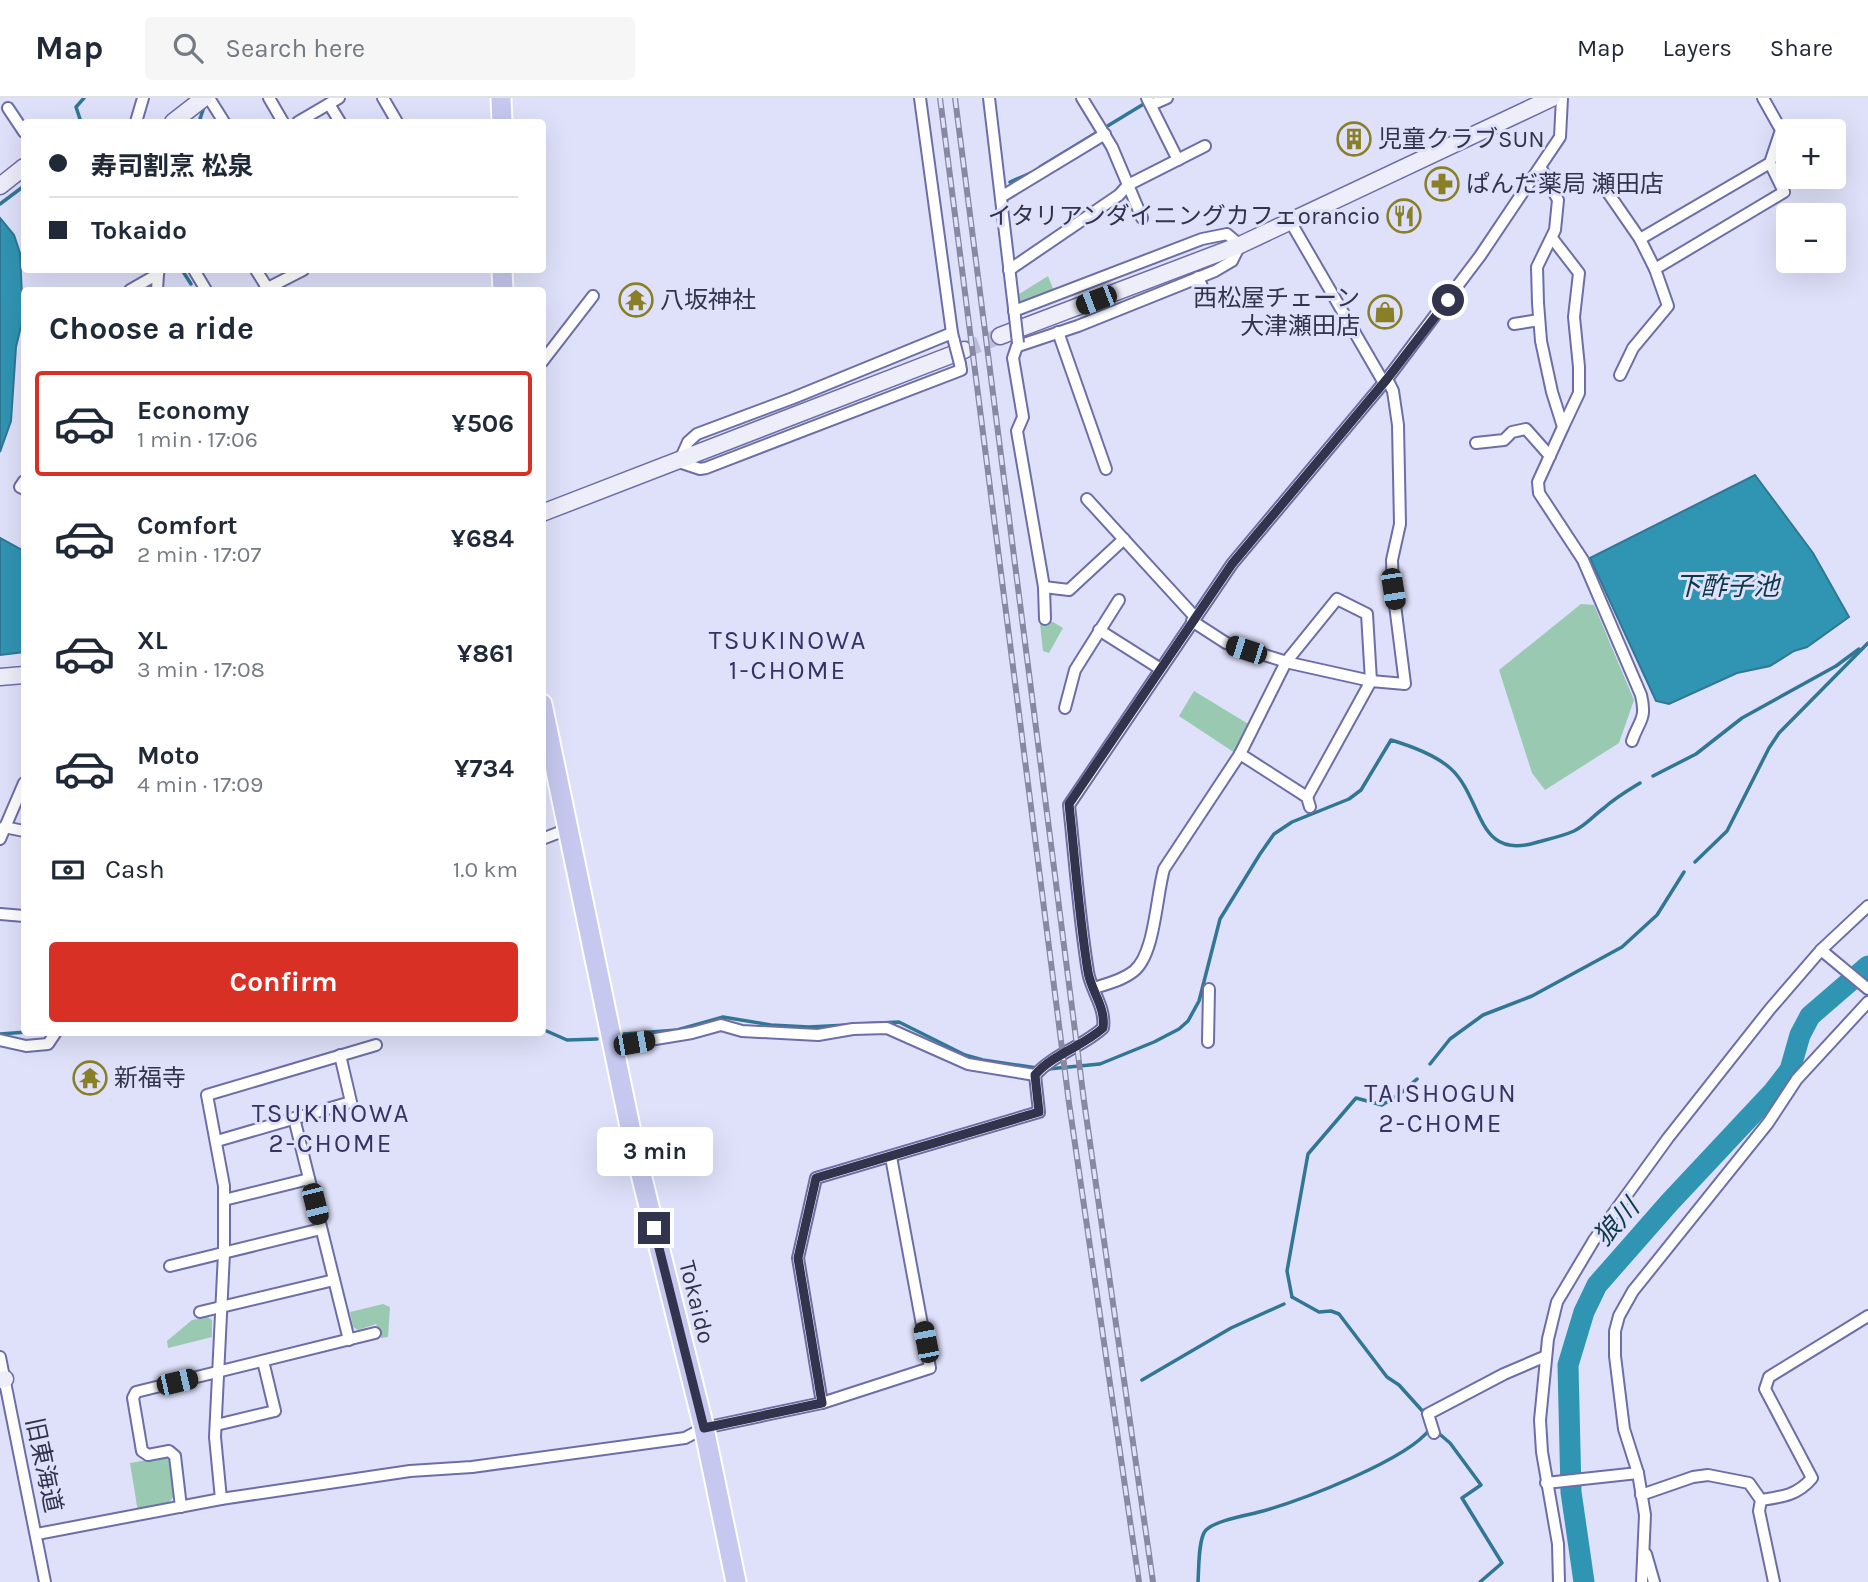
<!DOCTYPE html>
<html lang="en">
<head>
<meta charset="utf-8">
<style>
  :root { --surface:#fff; --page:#f6f6f7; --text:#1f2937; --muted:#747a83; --line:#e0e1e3; --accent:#d93025 }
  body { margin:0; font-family:Karla,"Noto Sans JP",sans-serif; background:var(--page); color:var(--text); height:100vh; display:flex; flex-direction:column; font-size:26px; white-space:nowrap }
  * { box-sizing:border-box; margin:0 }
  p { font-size:23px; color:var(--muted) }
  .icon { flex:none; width:38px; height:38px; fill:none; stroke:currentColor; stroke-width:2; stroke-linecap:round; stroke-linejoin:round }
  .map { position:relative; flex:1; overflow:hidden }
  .drawer { position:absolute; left:21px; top:189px; width:525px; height:749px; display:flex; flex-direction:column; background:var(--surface); border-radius:7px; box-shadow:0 7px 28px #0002 }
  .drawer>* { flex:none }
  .hud { position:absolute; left:21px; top:21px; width:525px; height:154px; border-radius:7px; box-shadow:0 7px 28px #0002; display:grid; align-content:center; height:154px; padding:0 28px; background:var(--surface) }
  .tools { position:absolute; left:1776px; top:21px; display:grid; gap:14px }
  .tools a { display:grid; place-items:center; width:70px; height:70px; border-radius:7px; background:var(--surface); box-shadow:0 7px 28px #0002; font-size:35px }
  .end { position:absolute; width:32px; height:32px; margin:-16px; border:9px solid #32334c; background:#fff; box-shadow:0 0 0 4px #fff }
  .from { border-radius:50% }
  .bubble { position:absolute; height:49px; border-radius:7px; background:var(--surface); box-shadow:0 7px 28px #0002; font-size:23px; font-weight:700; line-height:49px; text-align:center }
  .car { position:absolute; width:21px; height:42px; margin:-21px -10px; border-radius:9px; box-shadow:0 0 5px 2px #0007; background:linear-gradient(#222 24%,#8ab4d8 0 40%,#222 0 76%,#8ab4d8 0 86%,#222 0) }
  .hud b { display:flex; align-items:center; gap:24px; height:66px; font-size:26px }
  .hud b+b { border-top:2px solid var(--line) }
  .hud i { width:18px; height:18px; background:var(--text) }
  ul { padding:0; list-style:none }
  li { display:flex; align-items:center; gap:21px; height:105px; margin:0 14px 10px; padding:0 14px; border:4px solid transparent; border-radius:7px }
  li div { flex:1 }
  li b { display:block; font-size:26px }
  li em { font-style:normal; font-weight:700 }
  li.on { border-color:var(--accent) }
  li>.icon { width:63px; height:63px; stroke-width:1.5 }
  h2 { padding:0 28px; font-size:32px; line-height:84px }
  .pay { display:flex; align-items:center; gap:18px; height:77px; padding:0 28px; font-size:26px }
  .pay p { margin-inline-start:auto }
  .primary-button { display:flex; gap:14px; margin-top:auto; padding:14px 28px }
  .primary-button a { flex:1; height:80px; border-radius:7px; background:var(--accent); color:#fff; font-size:28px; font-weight:700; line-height:80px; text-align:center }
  header { display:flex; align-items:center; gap:42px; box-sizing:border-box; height:98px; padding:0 35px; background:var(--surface); border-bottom:2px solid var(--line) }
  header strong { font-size:33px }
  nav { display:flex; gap:38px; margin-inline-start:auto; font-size:24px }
  .search { width:490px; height:63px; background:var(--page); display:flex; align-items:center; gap:18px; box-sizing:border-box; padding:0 24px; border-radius:7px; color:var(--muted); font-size:26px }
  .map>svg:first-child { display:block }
  .green { fill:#99c9b1 }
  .water { fill:#3094b3; stroke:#317794; stroke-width:2 }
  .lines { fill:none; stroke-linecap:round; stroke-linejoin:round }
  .stream { stroke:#317794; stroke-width:3.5 }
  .river { stroke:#3094b3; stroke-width:21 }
  .secondary-tunnel { stroke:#bcbed7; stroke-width:16; stroke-dasharray:16 8; stroke-linecap:butt }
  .street-casing { stroke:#6d6ea7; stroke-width:14 }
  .secondary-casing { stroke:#6d6ea7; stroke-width:19 }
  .highway-casing { stroke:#fff; stroke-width:23 }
  .street { stroke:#fff; stroke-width:10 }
  .secondary { stroke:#eeeefa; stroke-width:16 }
  .highway { stroke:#c6c8ef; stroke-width:19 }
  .rail-casing { stroke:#8789a2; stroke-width:6 }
  .rail { stroke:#dfe1fa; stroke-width:3.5; stroke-dasharray:10; stroke-linecap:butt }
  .street-bridge-casing { stroke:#6d6ea7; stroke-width:14; stroke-linecap:butt }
  .street-bridge { stroke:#fff; stroke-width:10 }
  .route { stroke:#32334c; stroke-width:9 }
  .labels { text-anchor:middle; stroke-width:6; stroke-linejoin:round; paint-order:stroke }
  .poi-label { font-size:24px; fill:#32334c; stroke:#dfe1fa; text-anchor:start }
  .street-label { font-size:24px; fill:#32334c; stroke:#dfe1fa }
  .water-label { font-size:26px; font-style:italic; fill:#0d3947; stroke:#dfe1fa }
  .neighbourhood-label { font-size:26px; letter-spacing:2px; fill:#353366; stroke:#dfe1fa }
</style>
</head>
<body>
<header>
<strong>Map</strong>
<div class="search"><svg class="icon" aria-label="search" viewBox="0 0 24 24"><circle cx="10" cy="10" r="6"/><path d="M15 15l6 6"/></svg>Search here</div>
<nav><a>Map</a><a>Layers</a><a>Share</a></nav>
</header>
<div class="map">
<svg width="1868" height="1484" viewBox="0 0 1868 1484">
  <rect width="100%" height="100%" fill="#dfe1fa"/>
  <g class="green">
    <polygon points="1048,178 1056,198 1019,210 1016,198"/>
    <polygon points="1581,506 1594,507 1634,602 1619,645 1545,692 1532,675 1499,572"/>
    <polygon points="1053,524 1063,530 1049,555 1043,553 1040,526"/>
    <polygon points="1194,593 1250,627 1235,655 1179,618"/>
    <polygon points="383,1206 390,1209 388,1239 381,1240 376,1226 358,1232 353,1229 350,1214"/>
    <polygon points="208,1219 212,1222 212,1239 168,1250 167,1243 192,1222"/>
    <polygon points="164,1359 171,1364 175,1397 166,1408 138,1414 130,1365"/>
  </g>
  <g class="water">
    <polygon points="0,120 14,137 20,155 23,220 16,249 11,323 0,354"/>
    <polygon points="1755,377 1813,455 1849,519 1807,549 1794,553 1770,568 1737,575 1669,606 1656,603 1590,460"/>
    <polygon points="0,440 24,453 24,554 0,557"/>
  </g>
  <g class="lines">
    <g class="stream">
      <polyline points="81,24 76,9 84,0"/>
      <polyline points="199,24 204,9"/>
      <polyline points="1040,69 1147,4"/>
      <polyline points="1010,84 1033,74"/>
      <polyline points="0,106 24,88"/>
      <polyline points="182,172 191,186"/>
      <polyline points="1653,678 1696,656 1742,620 1836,568 1859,551"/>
      <polyline points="1695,764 1727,733 1769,650 1779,635 1868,545"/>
      <polyline points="858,926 899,924 965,957 983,962 1037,970"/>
      <polyline points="542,931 567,942 597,941"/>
      <polyline points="0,936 27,934"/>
      <polyline points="624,936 677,932 723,919 771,927 809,929 847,927"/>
      <polyline points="1430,966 1450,941 1483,917 1532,898 1622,849 1657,817 1684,774"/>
      <path d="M 1048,971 L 1100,966 L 1154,944 L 1179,931 L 1188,923 L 1199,903 L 1220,821 L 1260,756 L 1274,736 L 1292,724 L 1349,701 L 1361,692 L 1391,642 C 1411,648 1434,656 1450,670 C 1484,700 1475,764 1538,744 C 1549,741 1563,738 1574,733 C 1586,727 1593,718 1604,710 C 1615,700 1627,693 1640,685"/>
      <polyline points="1292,1199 1319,1214 1331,1213 1339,1216 1387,1279 1399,1287 1426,1317"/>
      <polyline points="1292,1199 1287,1173 1308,1056 1356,1000 1382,1007 1400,996 1417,981"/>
      <polyline points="1142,1282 1231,1230 1284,1206"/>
      <polyline points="1436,1333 1450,1345 1481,1387 1462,1400 1502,1465 1480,1484"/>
      <path d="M 1198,1484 C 1199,1472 1198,1440 1206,1432 C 1216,1422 1249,1417 1263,1413 C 1302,1402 1407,1362 1430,1331"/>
    </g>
    <polyline class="river" points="1584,1484 1571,1394 1568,1267 1584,1214 1597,1187 1669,1105 1773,994 1790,972 1800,937 1810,918 1868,868"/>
    <polyline class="secondary-tunnel" points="964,252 1000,238"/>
    <defs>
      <g id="street">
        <polyline points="209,0 224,24"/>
        <polyline points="269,0 283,24"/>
        <polyline points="383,0 397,24"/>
        <polyline points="920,0 952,235"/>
        <polyline points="989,0 1015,219"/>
        <polyline points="1082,0 1112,49 1142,120"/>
        <polyline points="1147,0 1178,62"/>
        <polyline points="1763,0 1781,32 1770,65 1640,141 1655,171 1784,94 1770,65"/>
        <polyline points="329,6 340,24"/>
        <polyline points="1151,7 1167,0"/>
        <polyline points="8,10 24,34"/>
        <polyline points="136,24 143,0"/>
        <polyline points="298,24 339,0"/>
        <path d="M 1541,70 L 1558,102 L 1555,132 L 1537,169 L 1538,205 L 1541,243 L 1552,294 L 1563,329 L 1538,384 L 1539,395 L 1583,462 L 1641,597 C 1647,622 1639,622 1632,643"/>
        <polyline points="1602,86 1640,141"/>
        <polyline points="1001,99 1105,36"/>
        <polyline points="1290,123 1384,285"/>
        <polyline points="1552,140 1579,175 1574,219 1579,269 1579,295 1563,329"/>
        <polyline points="194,172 206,192"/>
        <polyline points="256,172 268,191"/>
        <polyline points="1009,172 1119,97 1128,87 1205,48"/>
        <polyline points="1198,179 1208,203"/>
        <polyline points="130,192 158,176 159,172"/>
        <polyline points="157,192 158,176"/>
        <polyline points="264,192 303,172"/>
        <polyline points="1014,213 1202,141 1227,136 1240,147 1232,163 1215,173 1078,228 1018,248"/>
        <polyline points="1514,226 1539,222"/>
        <polyline points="1058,234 1106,371"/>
        <polyline points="954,243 952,235 793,300 697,336 688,344 679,364 700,371 706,370 961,272 960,266"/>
        <polyline points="1018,245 1013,260 1023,319 1017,333 1044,489 1045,521"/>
        <polyline points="542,264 593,198"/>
        <polyline points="1620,277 1633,250 1668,208 1655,171"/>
        <polyline points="1476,345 1504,342 1512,334 1526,331 1550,358"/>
        <polyline points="24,383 20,389 24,391"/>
        <polyline points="1087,401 1195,519"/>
        <polyline points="1044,489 1069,492 1124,441"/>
        <polyline points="1192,523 1226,545 1290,565 1371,583 1405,586 1393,491 1392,462 1400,426 1398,327 1393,293 1387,281"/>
        <polyline points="1099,532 1159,570"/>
        <polyline points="1065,610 1075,572 1119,502"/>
        <polyline points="1240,656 1307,699 1310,709"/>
        <polyline points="4,729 24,733"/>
        <polyline points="0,741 24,685"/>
        <polyline points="542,741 568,731"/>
        <polyline points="0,816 24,818"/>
        <polyline points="1821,852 1868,891"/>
        <path d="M 1094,890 C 1107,886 1123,882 1134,873 C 1155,856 1156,799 1164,771 L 1240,656 L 1286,564 L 1337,501 L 1367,516 L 1371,583 L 1307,699"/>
        <polyline points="0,942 26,948 48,946 56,934"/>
        <polyline points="1208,944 1209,891"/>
        <polyline points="613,948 692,935 721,927 742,933 818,937 853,931 887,930 968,966 1035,977"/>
        <polyline points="294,1020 349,1242"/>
        <polyline points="217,1043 351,1004 340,957"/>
        <polyline points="224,1102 309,1081"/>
        <polyline points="170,1168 321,1131"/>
        <polyline points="200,1214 334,1182"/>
        <polyline points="0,1259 45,1484"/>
        <path d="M 822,1305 L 798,1160 L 816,1080 L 1039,1014 L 1035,977 C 1054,956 1082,949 1103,930 C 1106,909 1091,893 1088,874 C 1079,818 1075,762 1069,707 L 1232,466 L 1387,281 L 1480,158 L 1560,39 L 1562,0"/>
        <polyline points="216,1327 275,1313 263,1263"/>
        <polyline points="1434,1335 1428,1316 1504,1276 1546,1258"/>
        <polyline points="1546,1385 1638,1375"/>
        <polyline points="1641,1397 1693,1379 1708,1377 1749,1385 1761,1402 1759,1413 1774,1484"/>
        <polyline points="221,1401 215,1339 224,1155 224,1088 207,997 376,947"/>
        <path d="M 1761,1402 C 1782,1399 1798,1397 1812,1380 L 1765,1291 L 1769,1279 L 1868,1218"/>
        <polyline points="181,1409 175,1358 169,1353 148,1357 142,1353 133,1300 136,1294 375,1235"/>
        <polyline points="37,1436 221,1401 410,1373 472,1369 685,1340 704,1330 822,1305 930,1270 891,1059"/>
        <polyline points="1646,1456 1654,1484"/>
        <polyline points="1559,1484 1558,1446 1542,1354 1540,1322 1548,1241 1557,1204 1594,1142 1668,1040 1770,911 1821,852 1868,808"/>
        <polyline points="1642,1484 1645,1417 1638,1375 1624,1331 1615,1258 1615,1233 1619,1218 1633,1193 1768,1025 1797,981 1868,904"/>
      </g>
      <g id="secondary">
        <polyline points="173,24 204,0"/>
        <polyline points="0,88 24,69"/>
        <polyline points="1000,238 1240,147 1552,0"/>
        <polyline points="542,415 964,252"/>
        <polyline points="0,579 24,577"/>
        <polyline points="0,1282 5,1281"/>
      </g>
      <g id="highway">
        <polyline points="501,0 502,24"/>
        <polyline points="502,172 503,192"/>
        <polyline points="542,606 634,1048 704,1330 736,1484"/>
      </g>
    </defs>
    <use href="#street" class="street-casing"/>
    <use href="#secondary" class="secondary-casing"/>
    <use href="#highway" class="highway-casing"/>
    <use href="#street" class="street"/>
    <use href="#secondary" class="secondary"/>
    <use href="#highway" class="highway"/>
    <defs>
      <g id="rail">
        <polyline points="940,0 1069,1005 1139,1484"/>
        <polyline points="955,0 1084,1003 1153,1484"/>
      </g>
    </defs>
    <use href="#rail" class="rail-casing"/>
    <use href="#rail" class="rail"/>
    <defs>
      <g id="street-bridge">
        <polyline points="1015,219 1018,245"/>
        <polyline points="954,243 960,266"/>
      </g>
    </defs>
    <use href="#street-bridge" class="street-bridge-casing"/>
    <use href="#street-bridge" class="street-bridge"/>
  </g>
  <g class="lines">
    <path class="route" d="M 654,1130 L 704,1330 L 822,1305 L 798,1160 L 816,1080 L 1039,1014 L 1035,977 C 1053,956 1082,949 1103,930 C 1106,909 1091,893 1088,874 C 1079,818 1075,762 1069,706 L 1232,466 L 1387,281 L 1448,202"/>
  </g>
  <defs>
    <symbol id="building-ring" viewBox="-11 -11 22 22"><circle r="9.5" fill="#dfe1fa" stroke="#897f26" stroke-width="1.5"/><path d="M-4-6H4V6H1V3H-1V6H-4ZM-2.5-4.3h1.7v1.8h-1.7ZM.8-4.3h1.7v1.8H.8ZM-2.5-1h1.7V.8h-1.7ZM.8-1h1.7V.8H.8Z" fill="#897f26"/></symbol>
    <symbol id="pharmacy-ring" viewBox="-11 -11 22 22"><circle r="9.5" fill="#dfe1fa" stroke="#897f26" stroke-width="1.5"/><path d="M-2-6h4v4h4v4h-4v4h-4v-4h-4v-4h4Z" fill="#897f26"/></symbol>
    <symbol id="restaurant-ring" viewBox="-11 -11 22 22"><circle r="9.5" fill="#dfe1fa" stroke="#897f26" stroke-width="1.5"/><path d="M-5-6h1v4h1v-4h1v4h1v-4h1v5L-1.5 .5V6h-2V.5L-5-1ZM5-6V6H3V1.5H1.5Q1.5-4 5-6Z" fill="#897f26"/></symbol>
    <symbol id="temple-ring" viewBox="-11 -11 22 22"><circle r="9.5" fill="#dfe1fa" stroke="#897f26" stroke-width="1.5"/><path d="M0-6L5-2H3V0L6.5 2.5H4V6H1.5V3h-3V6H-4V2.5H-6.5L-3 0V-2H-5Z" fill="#897f26"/></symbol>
    <symbol id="shop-ring" viewBox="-11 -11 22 22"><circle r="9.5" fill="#dfe1fa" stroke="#897f26" stroke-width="1.5"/><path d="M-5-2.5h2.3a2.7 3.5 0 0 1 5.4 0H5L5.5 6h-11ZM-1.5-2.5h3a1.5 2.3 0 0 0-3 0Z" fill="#897f26"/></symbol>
  </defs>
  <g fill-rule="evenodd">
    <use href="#building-ring" x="1335" y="22" width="38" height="38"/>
    <use href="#pharmacy-ring" x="1423" y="67" width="38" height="38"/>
    <use href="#restaurant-ring" x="1385" y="99" width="38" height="38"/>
    <use href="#temple-ring" x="617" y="183" width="38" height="38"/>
    <use href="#shop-ring" x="1366" y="195" width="38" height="38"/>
    <use href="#temple-ring" x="71" y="961" width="38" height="38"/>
  </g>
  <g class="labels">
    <g class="poi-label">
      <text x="1378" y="49">児童クラブSUN</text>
      <text x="1466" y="94">ぱんだ薬局 瀬田店</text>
      <text x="1380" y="126" text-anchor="end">イタリアンダイニングカフェorancio</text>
      <text x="1360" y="208" text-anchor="end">西松屋チェーン<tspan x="1360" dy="28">大津瀬田店</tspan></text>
      <text x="660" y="210">八坂神社</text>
      <text x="114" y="988">新福寺</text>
    </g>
    <g class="street-label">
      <text transform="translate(697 1204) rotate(76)" y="8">Tokaido</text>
      <text transform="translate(44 1367) rotate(78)" y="8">旧東海道</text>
    </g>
    <g class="water-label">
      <text x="1727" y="497">下酢子池</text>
      <text transform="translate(1616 1124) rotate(-48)" y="9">狼川</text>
    </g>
    <g class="neighbourhood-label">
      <text x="788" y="551">TSUKINOWA<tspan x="788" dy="30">1-CHOME</tspan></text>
      <text x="1441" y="1004">TAISHOGUN<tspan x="1441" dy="30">2-CHOME</tspan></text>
      <text x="331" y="1024">TSUKINOWA<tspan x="331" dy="30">2-CHOME</tspan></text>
    </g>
  </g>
</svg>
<div class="tools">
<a>+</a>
<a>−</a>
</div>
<i class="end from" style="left:1448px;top:202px"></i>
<i class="end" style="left:654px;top:1130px"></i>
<div class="bubble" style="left:597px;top:1029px;width:116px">3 min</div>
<i class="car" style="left:1096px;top:202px;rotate:249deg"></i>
<i class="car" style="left:1393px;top:491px;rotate:171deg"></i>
<i class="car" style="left:1246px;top:552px;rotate:288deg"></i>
<i class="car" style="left:634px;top:945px;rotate:80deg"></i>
<i class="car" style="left:315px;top:1106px;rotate:166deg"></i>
<i class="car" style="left:926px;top:1244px;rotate:349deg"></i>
<i class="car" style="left:177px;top:1284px;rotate:77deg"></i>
<div class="hud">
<b><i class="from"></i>寿司割烹 松泉</b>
<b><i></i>Tokaido</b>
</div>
<section class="drawer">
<h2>Choose a ride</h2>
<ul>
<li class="on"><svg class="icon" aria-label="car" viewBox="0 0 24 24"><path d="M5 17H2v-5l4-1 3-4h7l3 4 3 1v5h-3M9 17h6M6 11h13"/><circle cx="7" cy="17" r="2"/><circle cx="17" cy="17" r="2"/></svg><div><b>Economy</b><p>1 min · 17:06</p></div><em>¥506</em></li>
<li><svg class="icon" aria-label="car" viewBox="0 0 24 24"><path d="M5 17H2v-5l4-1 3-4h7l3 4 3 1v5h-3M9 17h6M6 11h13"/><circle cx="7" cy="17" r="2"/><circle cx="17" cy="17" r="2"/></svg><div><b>Comfort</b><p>2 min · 17:07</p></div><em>¥684</em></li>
<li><svg class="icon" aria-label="car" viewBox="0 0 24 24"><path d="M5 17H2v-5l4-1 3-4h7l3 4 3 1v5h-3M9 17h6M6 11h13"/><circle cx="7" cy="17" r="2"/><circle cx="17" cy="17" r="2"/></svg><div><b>XL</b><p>3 min · 17:08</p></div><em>¥861</em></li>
<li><svg class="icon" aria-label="car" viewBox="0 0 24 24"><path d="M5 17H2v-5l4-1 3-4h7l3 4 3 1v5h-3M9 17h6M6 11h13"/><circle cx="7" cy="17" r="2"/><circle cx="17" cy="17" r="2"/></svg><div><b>Moto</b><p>4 min · 17:09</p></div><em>¥734</em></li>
</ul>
<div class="pay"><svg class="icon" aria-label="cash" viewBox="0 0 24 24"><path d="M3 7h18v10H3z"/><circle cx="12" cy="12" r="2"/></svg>Cash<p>1.0 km</p></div>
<div class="primary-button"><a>Confirm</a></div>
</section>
</div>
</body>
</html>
